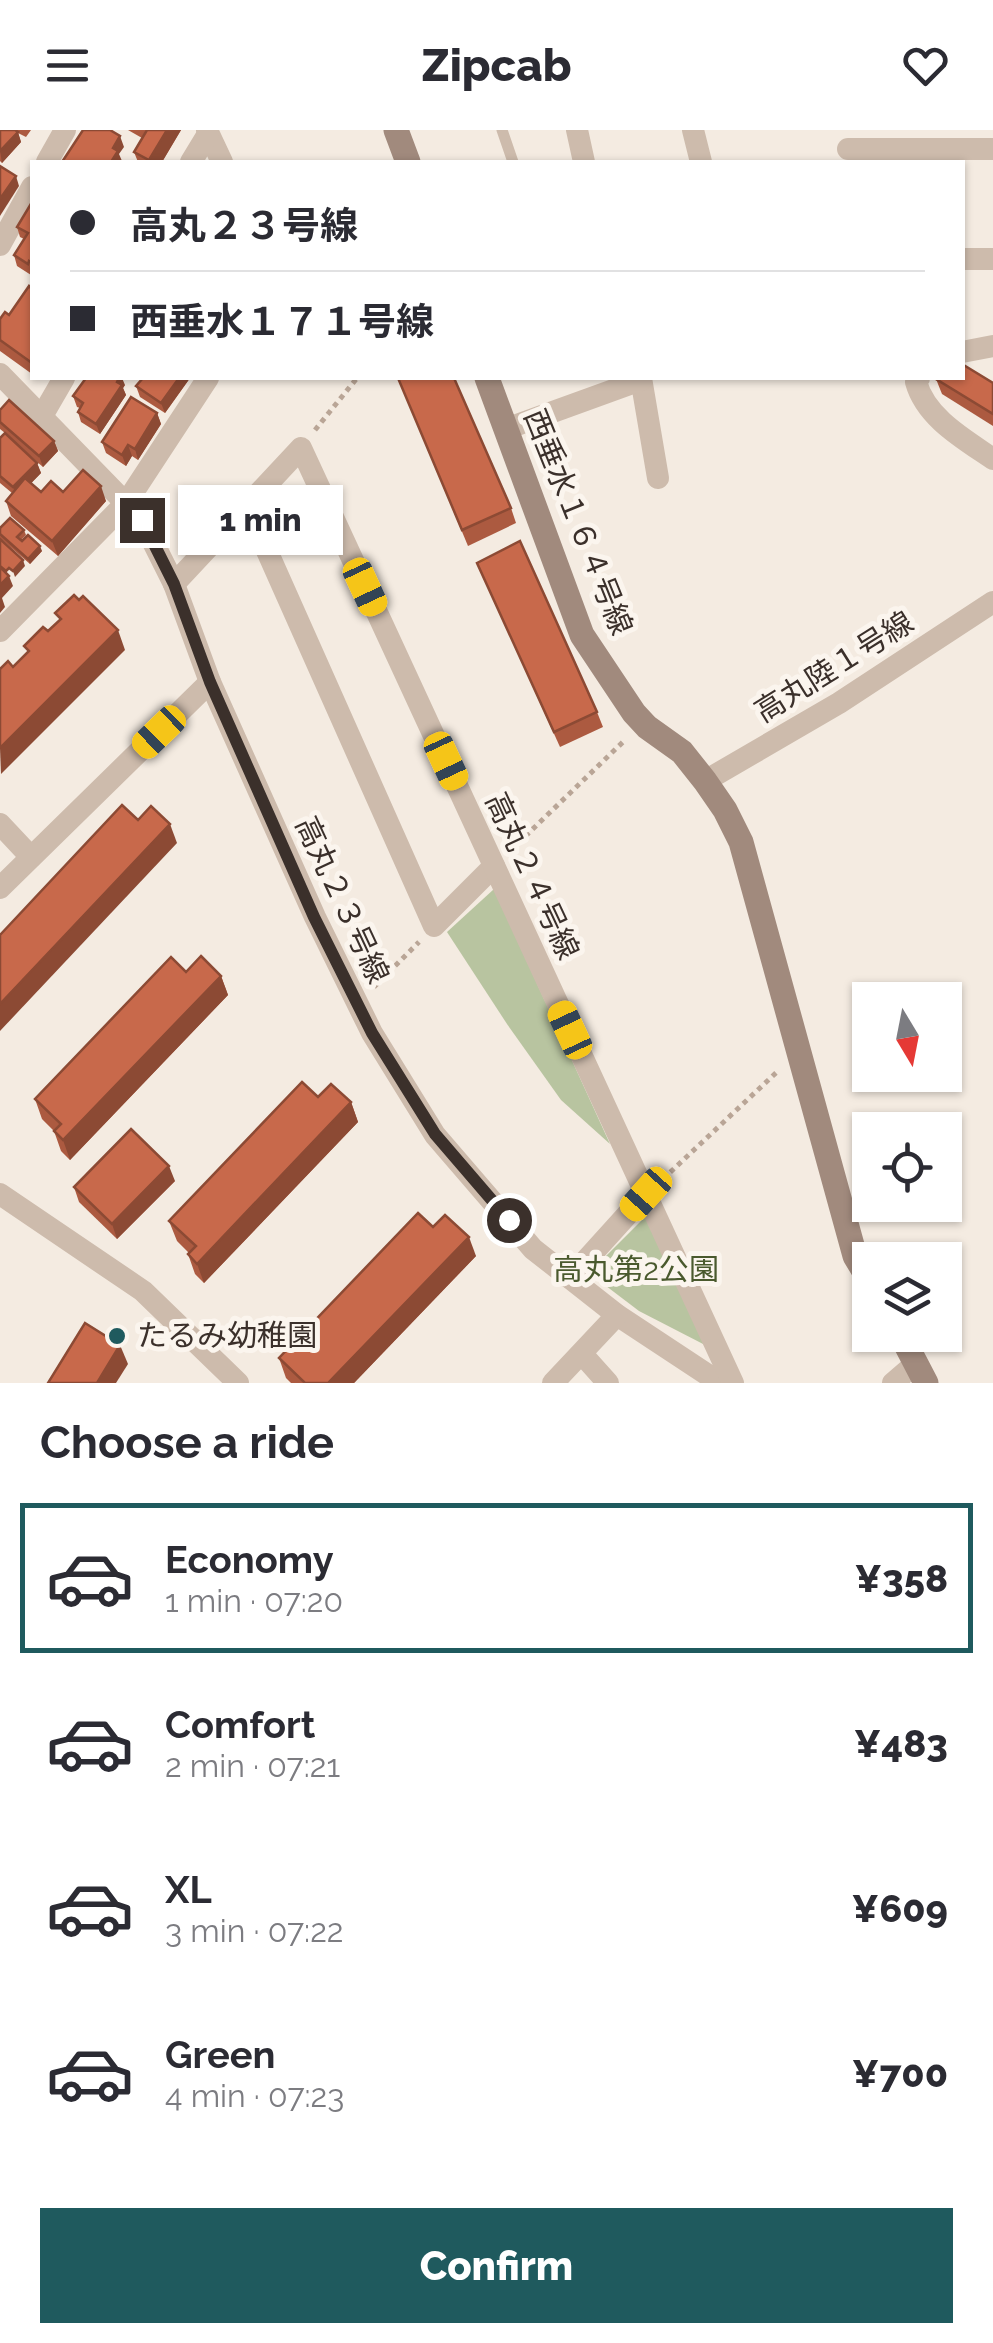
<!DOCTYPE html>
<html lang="en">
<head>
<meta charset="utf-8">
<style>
  :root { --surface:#fff; --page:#f2f2f3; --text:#2b2b33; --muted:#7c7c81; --line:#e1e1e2; --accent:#1f5a5e }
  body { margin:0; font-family:Raleway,"Noto Sans JP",sans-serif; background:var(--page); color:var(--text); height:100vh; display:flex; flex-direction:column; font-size:38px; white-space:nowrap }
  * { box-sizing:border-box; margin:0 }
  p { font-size:32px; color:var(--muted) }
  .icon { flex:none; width:55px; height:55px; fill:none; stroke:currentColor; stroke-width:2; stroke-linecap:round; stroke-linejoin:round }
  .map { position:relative; height:1253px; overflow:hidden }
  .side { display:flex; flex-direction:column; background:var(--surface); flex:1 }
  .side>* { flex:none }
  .hud { position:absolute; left:30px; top:30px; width:935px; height:220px; border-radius:0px; box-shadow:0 2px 8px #0004; display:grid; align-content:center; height:220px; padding:0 40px; background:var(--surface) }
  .needle { width:65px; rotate:170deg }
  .tools { position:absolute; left:852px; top:852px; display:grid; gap:20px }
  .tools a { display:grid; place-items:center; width:110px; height:110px; border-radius:0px; background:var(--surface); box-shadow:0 2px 8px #0004; font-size:50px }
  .end { position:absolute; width:45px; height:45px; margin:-22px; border:12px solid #3b302b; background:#fff; box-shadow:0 0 0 5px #fff }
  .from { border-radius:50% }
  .bubble { position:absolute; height:70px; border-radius:0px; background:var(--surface); box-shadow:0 2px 8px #0004; font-size:32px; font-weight:800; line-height:70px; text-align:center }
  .car { position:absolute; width:30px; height:60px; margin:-30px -15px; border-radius:12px; box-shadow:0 0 8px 2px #0007; background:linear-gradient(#f5c518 24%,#345 0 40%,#f5c518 0 76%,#345 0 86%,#f5c518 0) }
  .hud b { display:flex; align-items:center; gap:35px; height:95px; font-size:38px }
  .hud b+b { border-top:2px solid var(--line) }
  .hud i { width:25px; height:25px; background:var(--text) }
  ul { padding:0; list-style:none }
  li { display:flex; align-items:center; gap:30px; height:150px; margin:0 20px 15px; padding:0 20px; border:5px solid transparent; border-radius:0px }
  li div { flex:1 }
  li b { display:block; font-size:38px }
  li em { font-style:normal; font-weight:800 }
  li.on { border-color:var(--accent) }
  li>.icon { width:90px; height:90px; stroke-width:1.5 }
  h2 { padding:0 40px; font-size:45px; line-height:120px }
  .button { display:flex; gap:20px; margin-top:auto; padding:20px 40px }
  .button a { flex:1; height:115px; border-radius:0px; background:var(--accent); color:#fff; font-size:40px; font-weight:800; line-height:115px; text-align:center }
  header { display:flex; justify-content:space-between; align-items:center; height:130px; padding:0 40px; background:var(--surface); font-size:45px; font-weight:800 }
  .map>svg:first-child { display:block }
  .green { fill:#b8c4a0 }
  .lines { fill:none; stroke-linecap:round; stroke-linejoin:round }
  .path { stroke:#b9a596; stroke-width:5; stroke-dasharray:5 5; stroke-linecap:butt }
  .lane { stroke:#cdbbac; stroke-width:11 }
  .street { stroke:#cdbbac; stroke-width:22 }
  .secondary { stroke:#a18a7d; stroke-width:25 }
  .wall { fill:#ac5a40 }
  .shaded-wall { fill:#8c4a34 }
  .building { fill:#c8694b; stroke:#8c4a34; stroke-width:2.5 }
  .route { stroke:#3b302b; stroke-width:12 }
  .poi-dot { fill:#1f5a5e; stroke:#fbf5ee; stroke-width:4 }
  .labels { text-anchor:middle; stroke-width:10; stroke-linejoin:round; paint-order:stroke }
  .street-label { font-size:30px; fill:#3b302b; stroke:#fbf5ee }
  .park-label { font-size:30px; fill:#4a5a2e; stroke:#fbf5ee }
  .poi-label { font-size:30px; fill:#3b302b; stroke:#fbf5ee; text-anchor:start }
</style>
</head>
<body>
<header><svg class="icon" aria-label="menu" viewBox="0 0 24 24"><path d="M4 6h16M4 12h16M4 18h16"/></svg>Zipcab<svg class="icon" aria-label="heart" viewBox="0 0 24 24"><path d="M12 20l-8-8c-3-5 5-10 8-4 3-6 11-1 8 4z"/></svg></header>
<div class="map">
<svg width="993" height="1253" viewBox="0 0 993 1253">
  <rect width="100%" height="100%" fill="#f4ebe1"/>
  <g class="green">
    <polygon points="494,759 610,1014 561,970 507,894 447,802"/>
    <polygon points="645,1087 705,1215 639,1181 589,1143"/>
  </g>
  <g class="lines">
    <g class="path">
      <polyline points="315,300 357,248"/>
      <polyline points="511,720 625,610"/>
      <polyline points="374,857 419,812"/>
      <polyline points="663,1049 779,940"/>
    </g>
    <polyline class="lane" points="502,0 513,32"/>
    <g class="street">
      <polyline points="207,0 222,32"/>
      <polyline points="577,0 584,32"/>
      <polyline points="693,0 701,32"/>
      <polyline points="848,19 993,19"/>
      <polyline points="47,32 65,0"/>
      <polyline points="191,32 208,4"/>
      <polyline points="0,115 32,57"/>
      <polyline points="962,129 993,129"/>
      <polyline points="962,222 993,216"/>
      <polyline points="0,244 142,390 174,454 210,552 315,787 372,903 435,1005 533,1119 617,1185 720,1253"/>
      <polyline points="641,248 658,348"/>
      <path d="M 919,248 L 916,252 C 926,288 964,309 993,329"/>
      <polyline points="42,286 64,248"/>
      <polyline points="506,299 641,250"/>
      <polyline points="247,376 434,796 494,736"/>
      <polyline points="174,454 301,318 733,1253"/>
      <polyline points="0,501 126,373 208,248"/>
      <polyline points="705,651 839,573 993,472"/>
      <polyline points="0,694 31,727"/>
      <polyline points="0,758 210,552"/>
      <polyline points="0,1064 143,1161 238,1253"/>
      <polyline points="570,1148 646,1064"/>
      <polyline points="582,1224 608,1253"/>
      <polyline points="553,1253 617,1185"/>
      <polyline points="893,1253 915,1234"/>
    </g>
    <g class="secondary">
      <polyline points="396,0 408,32"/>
      <polyline points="487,248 582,505 634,583 647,597 682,622 705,651 725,680 741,712 855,1126 870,1151"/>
      <polyline points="901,1205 926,1253"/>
    </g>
  </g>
  <g class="wall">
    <polygon points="0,0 31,0 26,7 18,3 21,12 2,33 0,31"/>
    <polygon points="128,0 181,0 162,32 138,32 134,22 142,8"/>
    <polygon points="32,72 32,142 31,145 17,136 14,125 24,109 20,107 17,97"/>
    <polygon points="32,159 32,244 0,221 0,189 9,185"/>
    <polygon points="143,248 190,248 165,283 140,267 136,256"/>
    <polygon points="398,248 511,378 516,393 468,416"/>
    <polygon points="936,249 993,253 993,296 942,264"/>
    <polygon points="125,255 123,258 126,265 100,304 81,292 78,282 80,278 77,277 73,266"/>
    <polygon points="0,280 54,311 58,321 43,337 6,305 37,333 41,343 31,353 41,362 63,362 106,371 58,426 11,386 6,371 12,363 0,353 0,308 5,303 0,299"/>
    <polygon points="157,283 161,294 138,330 132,326 126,336 106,323 102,312"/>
    <polygon points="0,398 24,400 26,405 21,410 42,421 30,434 0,408"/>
    <polygon points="477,433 597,582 603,597 560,617"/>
    <polygon points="186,842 221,846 228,865 70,1030 61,1021 54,1001 42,989 35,969"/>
    <polygon points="318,967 351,972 358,992 204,1153 195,1144 188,1124 189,1123 177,1111 169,1091"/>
    <polygon points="175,1051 117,1109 79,1072 74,1057"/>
    <polygon points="433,1097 476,1126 354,1253 291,1253 286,1248 279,1228"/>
  </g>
  <g class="shaded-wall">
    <polygon points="167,0 181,0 162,32 150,32 149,30"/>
    <polygon points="18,2 21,12 2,33 0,21"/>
    <polygon points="120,6 124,17 119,24 122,31 111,32 113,18"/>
    <polygon points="16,46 19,56 0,86 0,69"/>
    <polygon points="119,248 122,248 125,255 123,258 126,265 100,304 96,294"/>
    <polygon points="179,248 190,248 165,283 161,273"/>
    <polygon points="157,283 161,294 138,330 135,319"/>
    <polygon points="54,311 58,321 43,337 39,326"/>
    <polygon points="128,315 132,326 126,336 122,325"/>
    <polygon points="37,333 41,343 17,368 13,357"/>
    <polygon points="101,356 106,371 58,426 52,411"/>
    <polygon points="40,416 42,421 30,434 28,429"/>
    <polygon points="23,430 25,436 15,447 13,441"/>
    <polygon points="9,446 13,456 2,468 5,477 0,483 0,455"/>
    <polygon points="118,500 125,520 1,644 0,618"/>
    <polygon points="170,694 177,713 0,901 0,874"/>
    <polygon points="221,846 228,865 70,1030 63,1010"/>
    <polygon points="351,972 358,992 204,1153 197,1134"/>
    <polygon points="169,1036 175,1051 117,1109 112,1094"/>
    <polygon points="469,1107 476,1126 354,1253 328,1253"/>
    <polygon points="120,1215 128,1234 116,1253 97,1253"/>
  </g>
  <g class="building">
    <polygon points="0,0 15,0 18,2 0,21"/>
    <polygon points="83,0 110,0 120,6 113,18 118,21 111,32 62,32"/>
    <polygon points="147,0 167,0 149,30 134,22"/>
    <polygon points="0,36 16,46 0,69"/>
    <polygon points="32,72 32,133 29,131 28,134 14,125 28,103 17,97"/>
    <polygon points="29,156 32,159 32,233 0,210 0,189 5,182 9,185"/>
    <polygon points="962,234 993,253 993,284 936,249 962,248"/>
    <polygon points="86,248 119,248 117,252 122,255 96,294 78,282 83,273 73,266"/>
    <polygon points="143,248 179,248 161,273 136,256"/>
    <polygon points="398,248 454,248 511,378 462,400"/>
    <polygon points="131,267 157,283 135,319 128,315 122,325 102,312"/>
    <polygon points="9,270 54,311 39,326 0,292 0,280"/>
    <polygon points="5,303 37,333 13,357 0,346 0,308"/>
    <polygon points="83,340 101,356 52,411 6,371 25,348 41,362 51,351 63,362"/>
    <polygon points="10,388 24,400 17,407 22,411 28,405 40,416 28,429 0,404 0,398"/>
    <polygon points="0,409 23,430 13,441 9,438 6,441 0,436"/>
    <polygon points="520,411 597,582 554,602 477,433"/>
    <polygon points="0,437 9,446 0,455"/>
    <polygon points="74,465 79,470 83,466 118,500 0,618 0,539 8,531 13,537 29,521 24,516 43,497 48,501 61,489 55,483"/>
    <polygon points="122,675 138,690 151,676 170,694 0,874 0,805"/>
    <polygon points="201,826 221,846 63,1010 54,1001 61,994 35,969 171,827 186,842"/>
    <polygon points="302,952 318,967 331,954 351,972 197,1134 188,1124 196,1116 169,1091"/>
    <polygon points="131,999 169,1036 112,1094 74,1057"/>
    <polygon points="418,1083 433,1097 445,1085 469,1107 328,1253 305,1253 279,1228"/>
    <polygon points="85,1193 120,1215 97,1253 48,1253"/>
  </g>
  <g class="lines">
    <polyline class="route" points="142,390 174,454 210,552 314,787 372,903 435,1004 509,1090"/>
  </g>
  <circle class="poi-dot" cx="117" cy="1206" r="10"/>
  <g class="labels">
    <g class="street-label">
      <text transform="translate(578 392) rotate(68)" y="10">西垂水１６４号線</text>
      <text transform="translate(834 537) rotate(-32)" y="10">高丸陸１号線</text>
      <text transform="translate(532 746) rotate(65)" y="10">高丸２４号線</text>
      <text transform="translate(342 770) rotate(65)" y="10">高丸２３号線</text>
    </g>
    <g class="park-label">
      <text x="636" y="1150">高丸第2公園</text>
    </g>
    <g class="poi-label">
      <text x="137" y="1216">たるみ幼稚園</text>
    </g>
  </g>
</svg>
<div class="tools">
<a><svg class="needle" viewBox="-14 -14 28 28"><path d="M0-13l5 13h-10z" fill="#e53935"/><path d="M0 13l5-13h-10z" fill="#7c7c81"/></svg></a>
<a><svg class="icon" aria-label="locate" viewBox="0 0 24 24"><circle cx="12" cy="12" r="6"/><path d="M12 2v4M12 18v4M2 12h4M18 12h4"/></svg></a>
<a><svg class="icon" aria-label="layers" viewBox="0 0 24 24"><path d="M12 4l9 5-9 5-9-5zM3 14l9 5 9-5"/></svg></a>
</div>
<i class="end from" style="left:509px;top:1090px"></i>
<i class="end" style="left:142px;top:390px"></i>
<div class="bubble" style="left:178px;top:355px;width:165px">1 min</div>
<i class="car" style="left:365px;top:457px;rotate:155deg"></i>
<i class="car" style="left:159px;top:602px;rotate:226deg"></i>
<i class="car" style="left:446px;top:631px;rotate:155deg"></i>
<i class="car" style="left:570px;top:900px;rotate:335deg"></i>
<i class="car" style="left:646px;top:1064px;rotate:222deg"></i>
<div class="hud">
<b><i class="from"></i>高丸２３号線</b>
<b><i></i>西垂水１７１号線</b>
</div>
</div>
<section class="side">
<h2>Choose a ride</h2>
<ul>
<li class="on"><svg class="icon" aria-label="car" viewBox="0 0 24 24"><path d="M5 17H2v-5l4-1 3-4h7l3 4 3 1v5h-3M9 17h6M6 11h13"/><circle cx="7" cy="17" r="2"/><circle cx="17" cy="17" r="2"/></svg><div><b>Economy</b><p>1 min · 07:20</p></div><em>¥358</em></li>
<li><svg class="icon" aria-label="car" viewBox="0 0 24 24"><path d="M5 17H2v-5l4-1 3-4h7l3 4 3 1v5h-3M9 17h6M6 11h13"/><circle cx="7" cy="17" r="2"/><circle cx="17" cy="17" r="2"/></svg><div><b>Comfort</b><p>2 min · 07:21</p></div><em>¥483</em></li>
<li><svg class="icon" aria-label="car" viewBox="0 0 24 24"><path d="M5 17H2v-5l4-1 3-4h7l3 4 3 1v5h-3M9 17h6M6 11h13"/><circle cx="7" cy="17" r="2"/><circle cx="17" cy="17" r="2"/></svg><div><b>XL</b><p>3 min · 07:22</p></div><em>¥609</em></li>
<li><svg class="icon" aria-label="car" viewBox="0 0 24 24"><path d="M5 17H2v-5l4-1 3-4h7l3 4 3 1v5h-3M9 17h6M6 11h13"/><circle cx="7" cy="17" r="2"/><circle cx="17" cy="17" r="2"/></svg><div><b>Green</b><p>4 min · 07:23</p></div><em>¥700</em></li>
</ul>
<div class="button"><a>Confirm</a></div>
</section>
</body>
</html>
